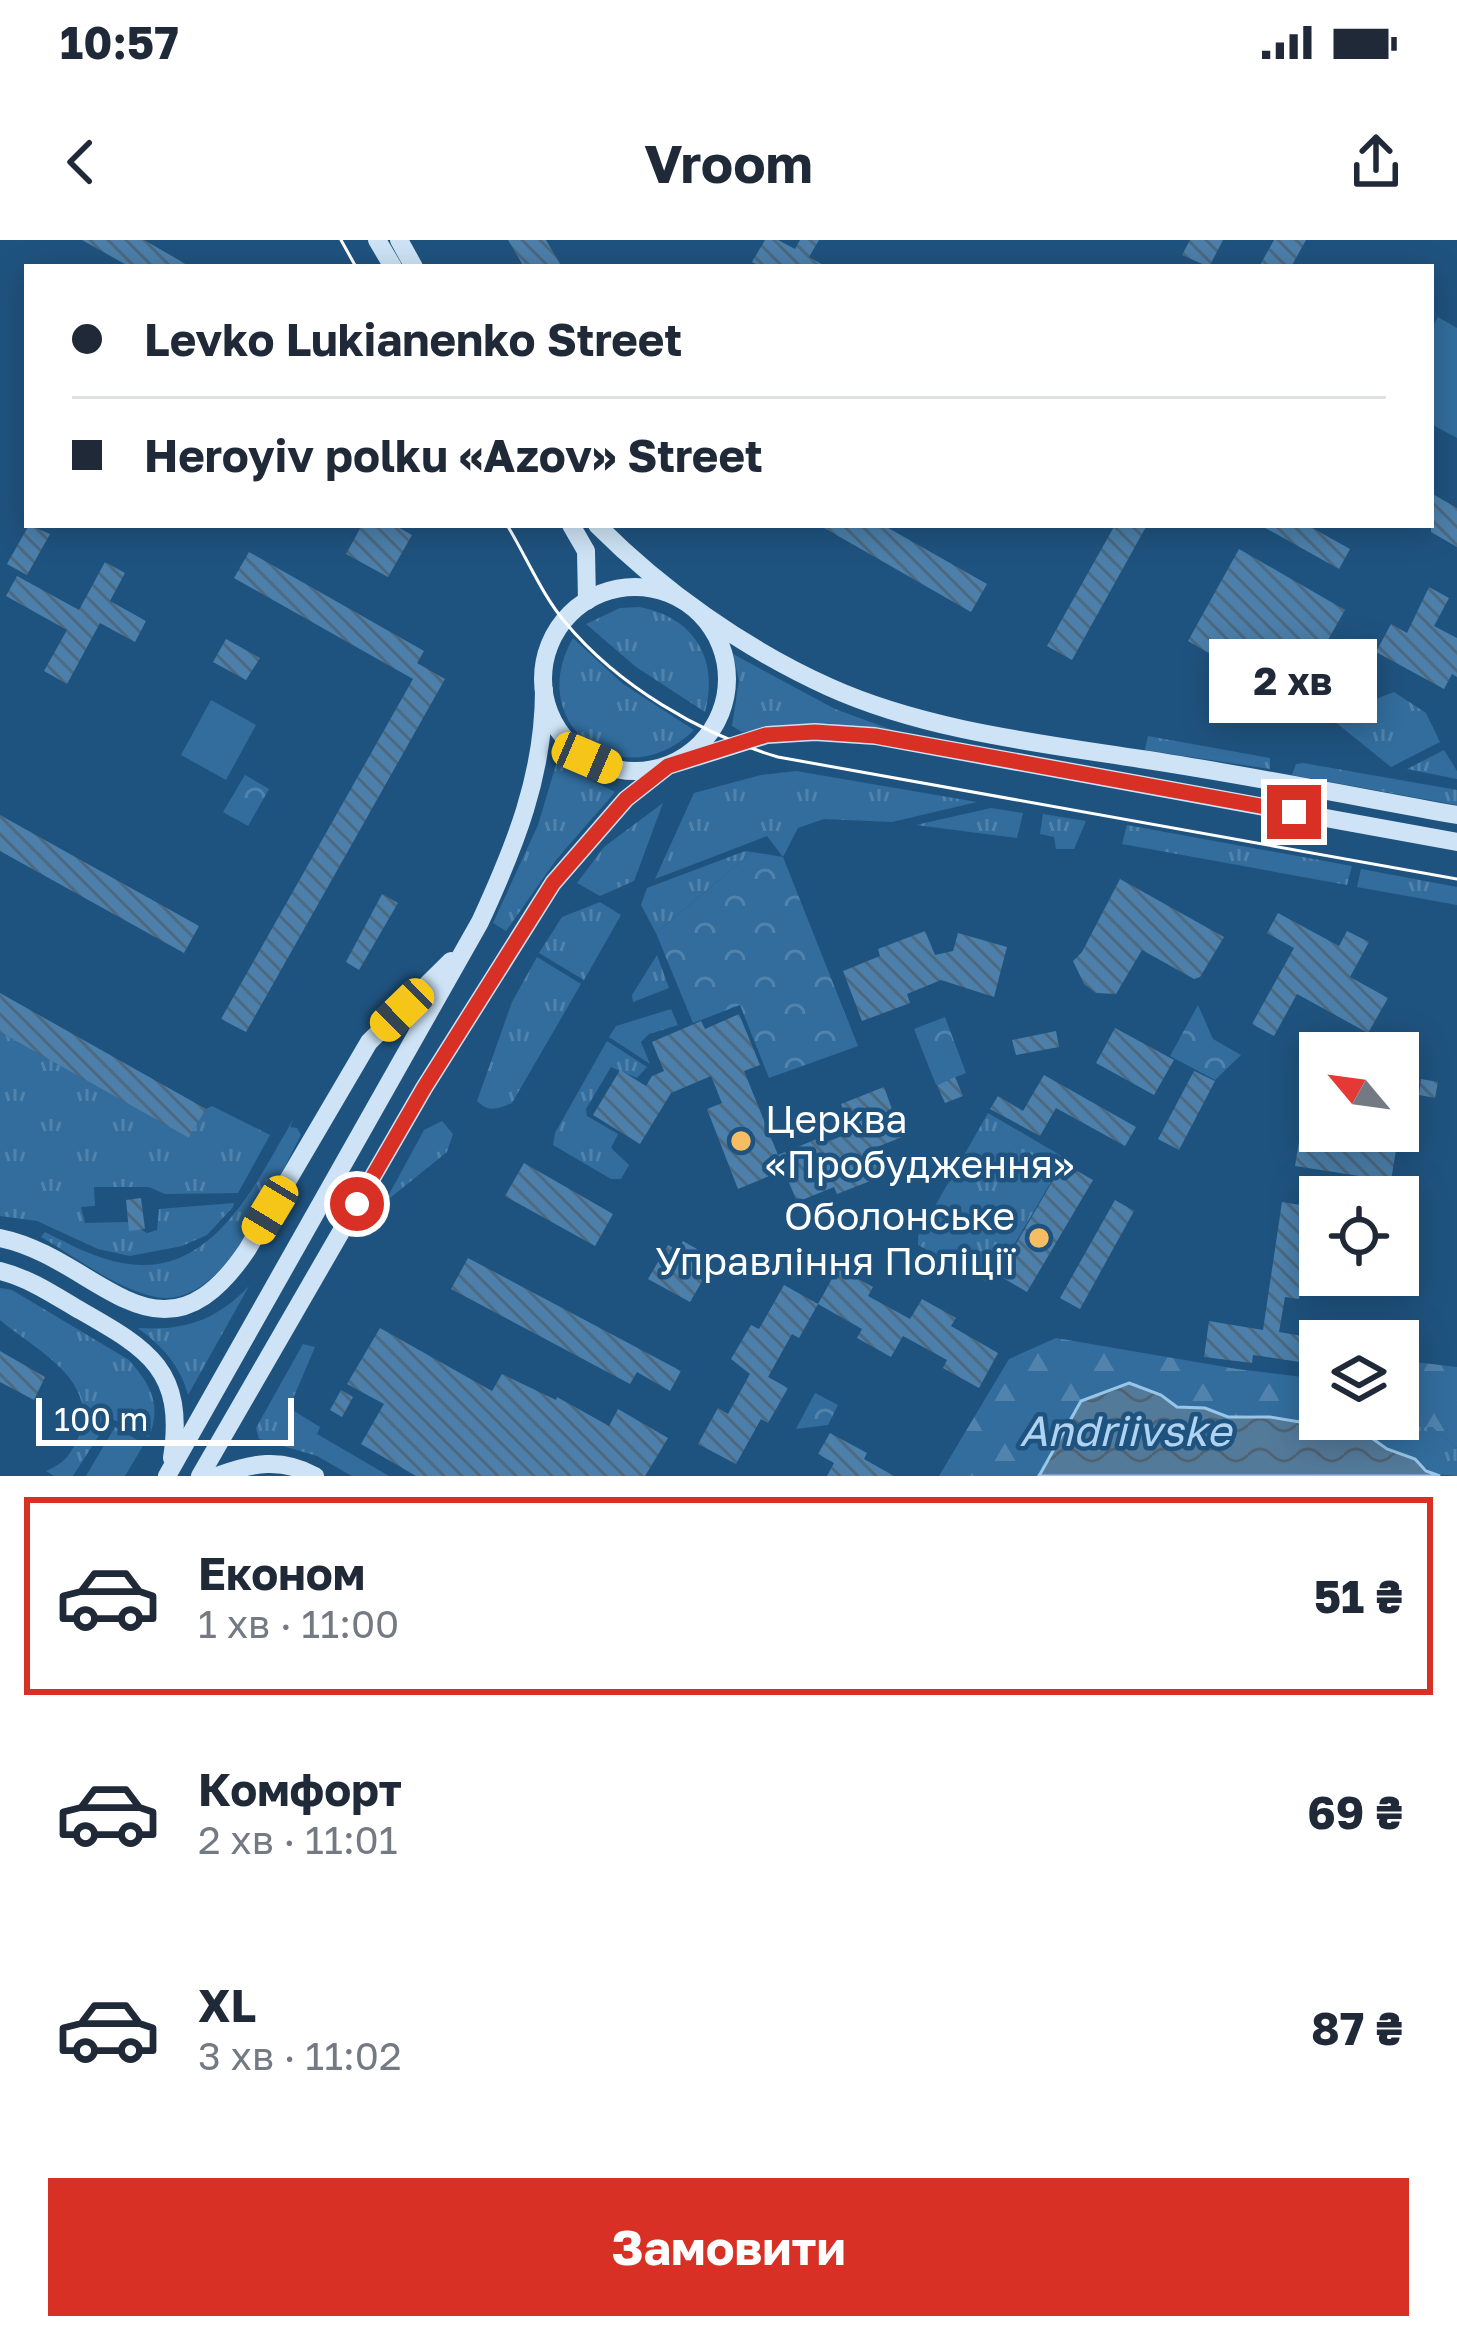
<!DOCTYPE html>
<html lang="uk">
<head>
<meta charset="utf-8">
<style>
  :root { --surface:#fff; --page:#f2f2f3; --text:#1f2937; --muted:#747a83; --line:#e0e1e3; --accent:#d93025 }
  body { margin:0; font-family:"Golos Text",sans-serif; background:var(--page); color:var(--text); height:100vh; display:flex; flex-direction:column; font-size:45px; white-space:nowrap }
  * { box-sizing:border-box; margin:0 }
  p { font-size:39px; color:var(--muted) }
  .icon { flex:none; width:66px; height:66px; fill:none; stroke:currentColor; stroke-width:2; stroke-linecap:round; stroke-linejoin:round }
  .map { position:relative; height:1236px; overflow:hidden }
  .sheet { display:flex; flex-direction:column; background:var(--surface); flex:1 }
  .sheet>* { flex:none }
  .hud { position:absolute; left:24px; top:24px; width:1410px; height:264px; border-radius:0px; box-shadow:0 6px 30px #0003; display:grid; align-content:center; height:264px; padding:0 48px; background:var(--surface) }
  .needle { width:78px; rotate:299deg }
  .controls { position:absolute; left:1299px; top:792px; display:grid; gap:24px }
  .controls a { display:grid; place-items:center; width:120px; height:120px; border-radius:0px; background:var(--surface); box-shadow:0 6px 30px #0003; font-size:60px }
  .scale { position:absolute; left:36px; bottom:30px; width:258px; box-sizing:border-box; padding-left:12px; border:6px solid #fff; border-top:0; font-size:33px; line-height:42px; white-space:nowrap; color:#fff; -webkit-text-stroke:9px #1f537f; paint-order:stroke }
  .end { position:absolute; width:54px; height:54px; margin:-27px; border:15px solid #d93025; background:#fff; box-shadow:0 0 0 6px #fff }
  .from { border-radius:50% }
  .bubble { position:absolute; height:84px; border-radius:0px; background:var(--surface); box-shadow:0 6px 30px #0003; font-size:39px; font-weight:700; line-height:84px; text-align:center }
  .car { position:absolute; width:36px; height:72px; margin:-36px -18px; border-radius:15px; box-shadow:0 0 9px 3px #0007; background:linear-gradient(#f5c518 24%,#345 0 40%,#f5c518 0 76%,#345 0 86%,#f5c518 0) }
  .hud b { display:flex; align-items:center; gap:42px; height:114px; font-size:45px }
  .hud b+b { border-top:3px solid var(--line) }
  .hud i { width:30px; height:30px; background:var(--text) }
  ul { padding:21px 0 0; list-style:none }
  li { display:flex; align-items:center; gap:36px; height:198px; margin:0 24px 18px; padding:0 24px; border:6px solid transparent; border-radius:0px }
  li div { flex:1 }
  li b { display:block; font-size:45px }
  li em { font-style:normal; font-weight:700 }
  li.active { border-color:var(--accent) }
  li>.icon { width:108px; height:108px; stroke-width:1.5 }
  .primary-button { display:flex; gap:24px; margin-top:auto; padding:24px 48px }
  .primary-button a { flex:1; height:138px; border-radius:0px; background:var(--accent); color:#fff; font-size:48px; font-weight:700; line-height:138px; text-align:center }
  .status { display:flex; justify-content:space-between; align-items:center; height:84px; padding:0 60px; background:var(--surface); direction:ltr }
  .status svg { height:33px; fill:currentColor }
  header { display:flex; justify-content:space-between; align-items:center; height:156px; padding:0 48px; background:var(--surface); font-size:54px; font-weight:700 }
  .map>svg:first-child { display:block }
  .grass { fill:url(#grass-tufts) }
  .forest { fill:url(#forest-firs) }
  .park { fill:url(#park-crowns) }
  .pitch { fill:#326d9d }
  .water { fill:url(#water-waves); stroke:#97c6e9; stroke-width:3 }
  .building { fill:url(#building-back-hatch) }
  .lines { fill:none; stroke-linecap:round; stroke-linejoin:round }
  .secondary { stroke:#cee4f6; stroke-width:18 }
  .tram { stroke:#fff; stroke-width:3 }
  .route { stroke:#d93025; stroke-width:15 }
  .poi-dot { fill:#f6bd63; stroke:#1f537f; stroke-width:4.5 }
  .labels { text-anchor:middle; stroke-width:9; stroke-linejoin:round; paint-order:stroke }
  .poi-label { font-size:39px; fill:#fff; stroke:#1f537f; text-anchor:start }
  .water-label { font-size:42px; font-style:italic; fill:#afd3f0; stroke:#1f537f }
</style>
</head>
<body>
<div class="status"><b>10:57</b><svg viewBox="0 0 49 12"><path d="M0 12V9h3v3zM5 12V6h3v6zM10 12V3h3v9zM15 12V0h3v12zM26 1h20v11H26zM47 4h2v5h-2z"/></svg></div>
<header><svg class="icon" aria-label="back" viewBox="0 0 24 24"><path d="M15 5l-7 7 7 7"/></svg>Vroom<svg class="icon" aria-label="share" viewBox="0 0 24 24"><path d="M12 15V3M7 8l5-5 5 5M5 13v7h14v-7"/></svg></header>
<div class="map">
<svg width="1457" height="1236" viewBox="0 0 1457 1236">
  <defs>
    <pattern id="grass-tufts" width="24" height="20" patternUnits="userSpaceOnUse" patternTransform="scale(3)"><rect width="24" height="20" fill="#326d9d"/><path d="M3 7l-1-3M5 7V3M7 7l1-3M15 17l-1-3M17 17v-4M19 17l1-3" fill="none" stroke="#5183ac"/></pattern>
    <pattern id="forest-firs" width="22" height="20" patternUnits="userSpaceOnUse" patternTransform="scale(3)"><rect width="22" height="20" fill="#326d9d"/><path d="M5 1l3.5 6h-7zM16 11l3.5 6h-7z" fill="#5183ac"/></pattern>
    <pattern id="park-crowns" width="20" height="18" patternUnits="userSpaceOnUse" patternTransform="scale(3)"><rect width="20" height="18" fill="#326d9d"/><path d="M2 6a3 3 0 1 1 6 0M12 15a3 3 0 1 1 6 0" fill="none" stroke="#5183ac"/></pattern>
    <pattern id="water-waves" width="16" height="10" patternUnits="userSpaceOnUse" patternTransform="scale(3)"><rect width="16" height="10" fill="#547a9a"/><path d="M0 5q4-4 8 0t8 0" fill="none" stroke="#506373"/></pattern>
    <pattern id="building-back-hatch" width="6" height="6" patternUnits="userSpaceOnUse" patternTransform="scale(3)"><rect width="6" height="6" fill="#4c80ab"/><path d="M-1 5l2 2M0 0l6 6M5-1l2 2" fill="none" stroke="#4c6980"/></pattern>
  </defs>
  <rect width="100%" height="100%" fill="#1f537f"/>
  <g class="grass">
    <path d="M 639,367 C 694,377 719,419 705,472 L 636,427 L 586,384 L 620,368 Z"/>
    <path d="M 573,398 L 623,444 L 694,490 C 622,560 523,485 573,398 Z"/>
    <polygon points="733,414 835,469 906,495 827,483 742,492 732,486 739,440"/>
    <polygon points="1394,452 1426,473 1440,502 1391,527 1329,477"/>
    <polygon points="1148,496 1270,518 1270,529 1145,510"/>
    <polygon points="1444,510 1457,531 1457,539 1407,529"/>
    <polygon points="558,518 573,531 615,552 556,620 506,691 493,683 538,585"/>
    <polygon points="1303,523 1457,550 1457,565 1292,535 1296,524"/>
    <polygon points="796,531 977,562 892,582 824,579 798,588 783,617 767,596 655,639 694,553 761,535"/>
    <polygon points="663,563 634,641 600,656 577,643 604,607"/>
    <polygon points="991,568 1023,573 1017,598 916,585"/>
    <polygon points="1043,574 1086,581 1074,609 1056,609 1054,597 1040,594"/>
    <polygon points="1127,585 1352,626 1347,645 1122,604"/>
    <polygon points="745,611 752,612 656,693 641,665 647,648"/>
    <polygon points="1361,629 1457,647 1457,665 1357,647"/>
    <polygon points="600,662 621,675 584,740 539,713 562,677"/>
    <polygon points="657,715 669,748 633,762 632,755"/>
    <path d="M 537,717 L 581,744 L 512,863 C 498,869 489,873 477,861 L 512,762 Z"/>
    <polygon points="671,769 678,785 649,794 641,802 650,824 609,797 616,786"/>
    <polygon points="0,792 189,898 206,869 212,866 270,895 238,953 165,954 149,947 94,947 95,966 81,967 85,983 128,982 147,993 157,990 159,969 234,963 233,967 207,995 182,1006 130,1016 98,1009 37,981 0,976"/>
    <polygon points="607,801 647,827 637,838 611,827 586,869 587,876 618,894 611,908 629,925 621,939 611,939 553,905 555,893"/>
    <polygon points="988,873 1065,918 991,1044 918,1005 918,996"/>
    <path d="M 294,878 L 290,887 L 297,888 L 301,895 C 275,943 224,1071 156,1057 C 116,1049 76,1017 41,997 L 45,992 C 67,1003 89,1015 113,1021 C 210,1047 255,944 294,878 Z"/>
    <polygon points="442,881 453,894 447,912 385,962 424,890"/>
    <path d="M 249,1046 L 188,1155 C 180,1125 163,1107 138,1088 C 185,1091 217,1080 249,1046 Z"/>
    <path d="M 0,1048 L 12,1050 L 129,1120 C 151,1145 162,1165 149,1197 L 110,1178 L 73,1236 L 54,1236 L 46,1231 C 63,1224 71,1215 78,1198 C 102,1140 35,1110 0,1080 Z"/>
    <polygon points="303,1104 315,1107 289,1168 320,1187 317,1194 389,1236 352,1236 317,1216 259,1199 256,1188"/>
    <polygon points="1419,1185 1432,1187 1457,1208 1457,1236 1433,1234 1415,1219 1390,1210 1404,1191"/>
    <polygon points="115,1187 144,1204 125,1236 86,1236"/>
  </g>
  <polygon class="forest" points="1056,1098 1237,1129 1320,1139 1320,1179 1398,1179 1398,1120 1457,1127 1457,1208 1432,1187 1411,1187 1390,1210 1363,1189 1251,1175 1228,1177 1205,1168 1177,1167 1143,1147 1081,1161 1039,1236 939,1236 1009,1119"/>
  <g class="park">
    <polygon points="245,535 269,549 248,586 223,572"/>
    <polygon points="752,612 783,617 858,806 769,838 740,765 693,783 656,693"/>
    <polygon points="1198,765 1213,799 1241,815 1215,840 1170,816"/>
    <polygon points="945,777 966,833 936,845 914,789"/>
    <polygon points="815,1153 838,1165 828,1185 796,1189"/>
  </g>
  <g class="pitch">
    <polygon points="1438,77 1457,88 1457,198 1431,184 1431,90"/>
    <polygon points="211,460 256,485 226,540 181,515"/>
  </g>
  <polygon class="water" points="1129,1143 1161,1155 1177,1167 1205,1168 1228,1177 1270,1177 1329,1187 1352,1184 1387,1209 1415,1219 1426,1231 1440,1236 1039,1236 1081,1161"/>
  <g class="building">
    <polygon points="82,0 144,0 191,27 130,27"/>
    <polygon points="508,0 546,0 562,27 524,27"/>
    <polygon points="765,0 778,0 795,9 800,0 819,0 809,17 827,27 761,27 752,22"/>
    <polygon points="1190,0 1223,0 1209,27 1182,15"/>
    <polygon points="1274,0 1306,0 1291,27 1259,27"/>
    <polygon points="1431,253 1457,268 1457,307 1431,292"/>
    <polygon points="29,285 50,294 27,335 7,324"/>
    <polygon points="362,285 394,285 412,295 388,337 346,314"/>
    <polygon points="819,285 883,285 987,344 971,372"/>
    <polygon points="1115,285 1147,285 1072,420 1047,406"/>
    <polygon points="1260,285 1307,285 1350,309 1339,329"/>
    <polygon points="1239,309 1345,370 1312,428 1304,424 1285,457 1188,401"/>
    <polygon points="249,312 424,411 417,423 445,439 246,792 221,779 413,439 234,338"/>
    <polygon points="105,322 125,333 110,361 146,381 135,402 100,383 67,444 44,431 67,390 6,356 17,336 79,370"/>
    <polygon points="1429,347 1449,358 1434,386 1457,398 1457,437 1452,434 1444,449 1376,412 1391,384 1407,393"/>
    <polygon points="226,399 260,418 246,440 213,422"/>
    <polygon points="0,575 199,686 184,713 0,611"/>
    <polygon points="1120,639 1224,697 1200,737 1194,739 1142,710 1116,754 1096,753 1084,744 1073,721 1082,712"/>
    <polygon points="382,654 398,663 359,730 346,722"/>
    <polygon points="1278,673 1339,706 1347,691 1369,702 1350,737 1388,758 1368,793 1297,754 1274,796 1252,784 1294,708 1267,693"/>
    <polygon points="925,691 935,715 953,711 958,693 1007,707 994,757 941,740 907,754 910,763 862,781 843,731 880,716 878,709"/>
    <polygon points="0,753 206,869 189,898 0,792"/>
    <polygon points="739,774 760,825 744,831 778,915 824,896 827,902 852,892 841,864 884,847 902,897 872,909 883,936 837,954 834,947 797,962 784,930 738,949 707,869 722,863 711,836 671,853 640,904 593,875 620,830 646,846 652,836 664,831 652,802 701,781 705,789"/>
    <polygon points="1115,788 1174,820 1154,855 1096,823"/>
    <polygon points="1056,791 1059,807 1016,815 1012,800"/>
    <polygon points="1194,831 1215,841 1179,910 1158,899"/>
    <polygon points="1044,835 1136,887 1125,906 1056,868 1040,896 990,869 998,856 1023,871"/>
    <polygon points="955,837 963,856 945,863 937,845"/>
    <polygon points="1421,839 1438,842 1435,858 1419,855"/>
    <polygon points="1305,864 1320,867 1320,891 1399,891 1391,941 1295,926"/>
    <polygon points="524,923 613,974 595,1006 505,956"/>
    <polygon points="1063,923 1093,940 1027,1052 998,1035"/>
    <polygon points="141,958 145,989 129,991 126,960"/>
    <polygon points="1115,960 1134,971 1080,1069 1060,1058"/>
    <polygon points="1282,962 1313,967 1299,1059 1285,1057 1279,1092 1320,1099 1320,1125 1253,1115 1252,1123 1204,1117 1209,1081 1263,1090"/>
    <polygon points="683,1001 702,1012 694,1026 707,1033 690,1062 648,1039 668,1005 678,1010"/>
    <polygon points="468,1018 681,1131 670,1151 637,1132 630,1144 451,1049"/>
    <polygon points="838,1028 873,1047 868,1056 910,1079 922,1059 956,1078 951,1086 998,1113 979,1148 943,1128 947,1120 903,1096 891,1117 857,1098 862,1089 818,1064"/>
    <polygon points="784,1045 818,1064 799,1098 792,1094 768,1137 788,1148 768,1183 761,1179 736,1224 698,1204 718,1168 728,1174 750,1134 731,1119 751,1085 759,1089"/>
    <polygon points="380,1088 492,1151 502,1134 556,1160 557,1157 609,1186 618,1169 668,1198 645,1236 416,1236 361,1204 384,1164 347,1144"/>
    <polygon points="0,1111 45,1137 34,1160 0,1142"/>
    <polygon points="341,1150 353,1157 342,1177 330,1170"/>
    <polygon points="830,1193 867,1213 864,1219 894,1236 827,1236 834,1223 818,1214"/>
  </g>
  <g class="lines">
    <g class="secondary">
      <polyline points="377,0 393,27"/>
      <polyline points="399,0 414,27"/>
      <polyline points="571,285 586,311 587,361"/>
      <path d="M 597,285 C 663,351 743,408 829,447 C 924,490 1038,503 1141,519 C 1247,535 1352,556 1457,575"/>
      <circle cx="635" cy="439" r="92"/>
      <path d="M 0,998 C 99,1018 159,1140 247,1010 L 369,802 L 451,721"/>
      <path d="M 0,1031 C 28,1038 51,1053 76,1068 C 146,1108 186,1128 172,1218"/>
      <path d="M 167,1236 L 480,682 C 515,606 544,535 544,450"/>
      <polyline points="200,1236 424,848 553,643 626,559 668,526 767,495 815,492 875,496 1457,602"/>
      <path d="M 217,1236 C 252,1223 281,1217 315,1236"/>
    </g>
    <g class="tram">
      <polyline points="341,0 356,27"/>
      <path d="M 507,285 C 526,316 542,355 565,382 C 618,446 700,494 778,517 L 1457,639"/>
    </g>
  </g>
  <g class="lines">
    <polyline class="route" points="357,964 424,848 553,643 626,559 668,526 766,495 815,492 875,496 1294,572"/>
  </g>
  <g class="poi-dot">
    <circle cx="741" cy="901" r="12"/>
    <circle cx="1039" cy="998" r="12"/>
  </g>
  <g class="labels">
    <g class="poi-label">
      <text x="765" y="893">Церква<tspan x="765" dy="45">«Пробудження»</tspan></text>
      <text x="1015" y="990" text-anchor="end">Оболонське<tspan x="1015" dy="45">Управління Поліції</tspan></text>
    </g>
    <g class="water-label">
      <text x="1125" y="1206">Andriivske</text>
    </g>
  </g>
</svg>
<div class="controls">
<a><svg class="needle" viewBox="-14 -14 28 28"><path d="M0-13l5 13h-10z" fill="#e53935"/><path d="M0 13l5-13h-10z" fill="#747a83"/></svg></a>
<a><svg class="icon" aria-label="locate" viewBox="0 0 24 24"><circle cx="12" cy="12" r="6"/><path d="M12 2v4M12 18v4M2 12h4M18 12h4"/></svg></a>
<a><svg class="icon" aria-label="layers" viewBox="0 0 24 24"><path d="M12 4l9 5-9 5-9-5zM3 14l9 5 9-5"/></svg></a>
</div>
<div class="scale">100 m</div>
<i class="end from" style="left:357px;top:964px"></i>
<i class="end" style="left:1294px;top:572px"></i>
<div class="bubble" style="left:1209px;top:399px;width:168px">2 хв</div>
<i class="car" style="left:587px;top:518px;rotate:113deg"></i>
<i class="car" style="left:402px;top:770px;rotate:226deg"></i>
<i class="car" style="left:270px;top:970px;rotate:211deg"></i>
<div class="hud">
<b><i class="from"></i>Levko Lukianenko Street</b>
<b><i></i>Heroyiv polku «Azov» Street</b>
</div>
</div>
<section class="sheet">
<ul>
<li class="active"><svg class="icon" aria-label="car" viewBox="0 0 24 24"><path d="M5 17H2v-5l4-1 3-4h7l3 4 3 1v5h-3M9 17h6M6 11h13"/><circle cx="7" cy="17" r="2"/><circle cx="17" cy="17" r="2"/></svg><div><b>Економ</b><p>1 хв · 11:00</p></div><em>51 ₴</em></li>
<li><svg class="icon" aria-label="car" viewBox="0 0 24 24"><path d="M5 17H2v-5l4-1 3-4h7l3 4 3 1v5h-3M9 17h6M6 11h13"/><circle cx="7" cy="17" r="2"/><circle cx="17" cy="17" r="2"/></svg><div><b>Комфорт</b><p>2 хв · 11:01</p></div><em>69 ₴</em></li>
<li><svg class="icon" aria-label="car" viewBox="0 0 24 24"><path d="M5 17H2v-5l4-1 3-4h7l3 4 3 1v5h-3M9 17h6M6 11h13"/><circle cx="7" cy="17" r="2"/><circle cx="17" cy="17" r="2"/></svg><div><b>XL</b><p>3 хв · 11:02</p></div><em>87 ₴</em></li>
</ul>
<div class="primary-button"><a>Замовити</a></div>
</section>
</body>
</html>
